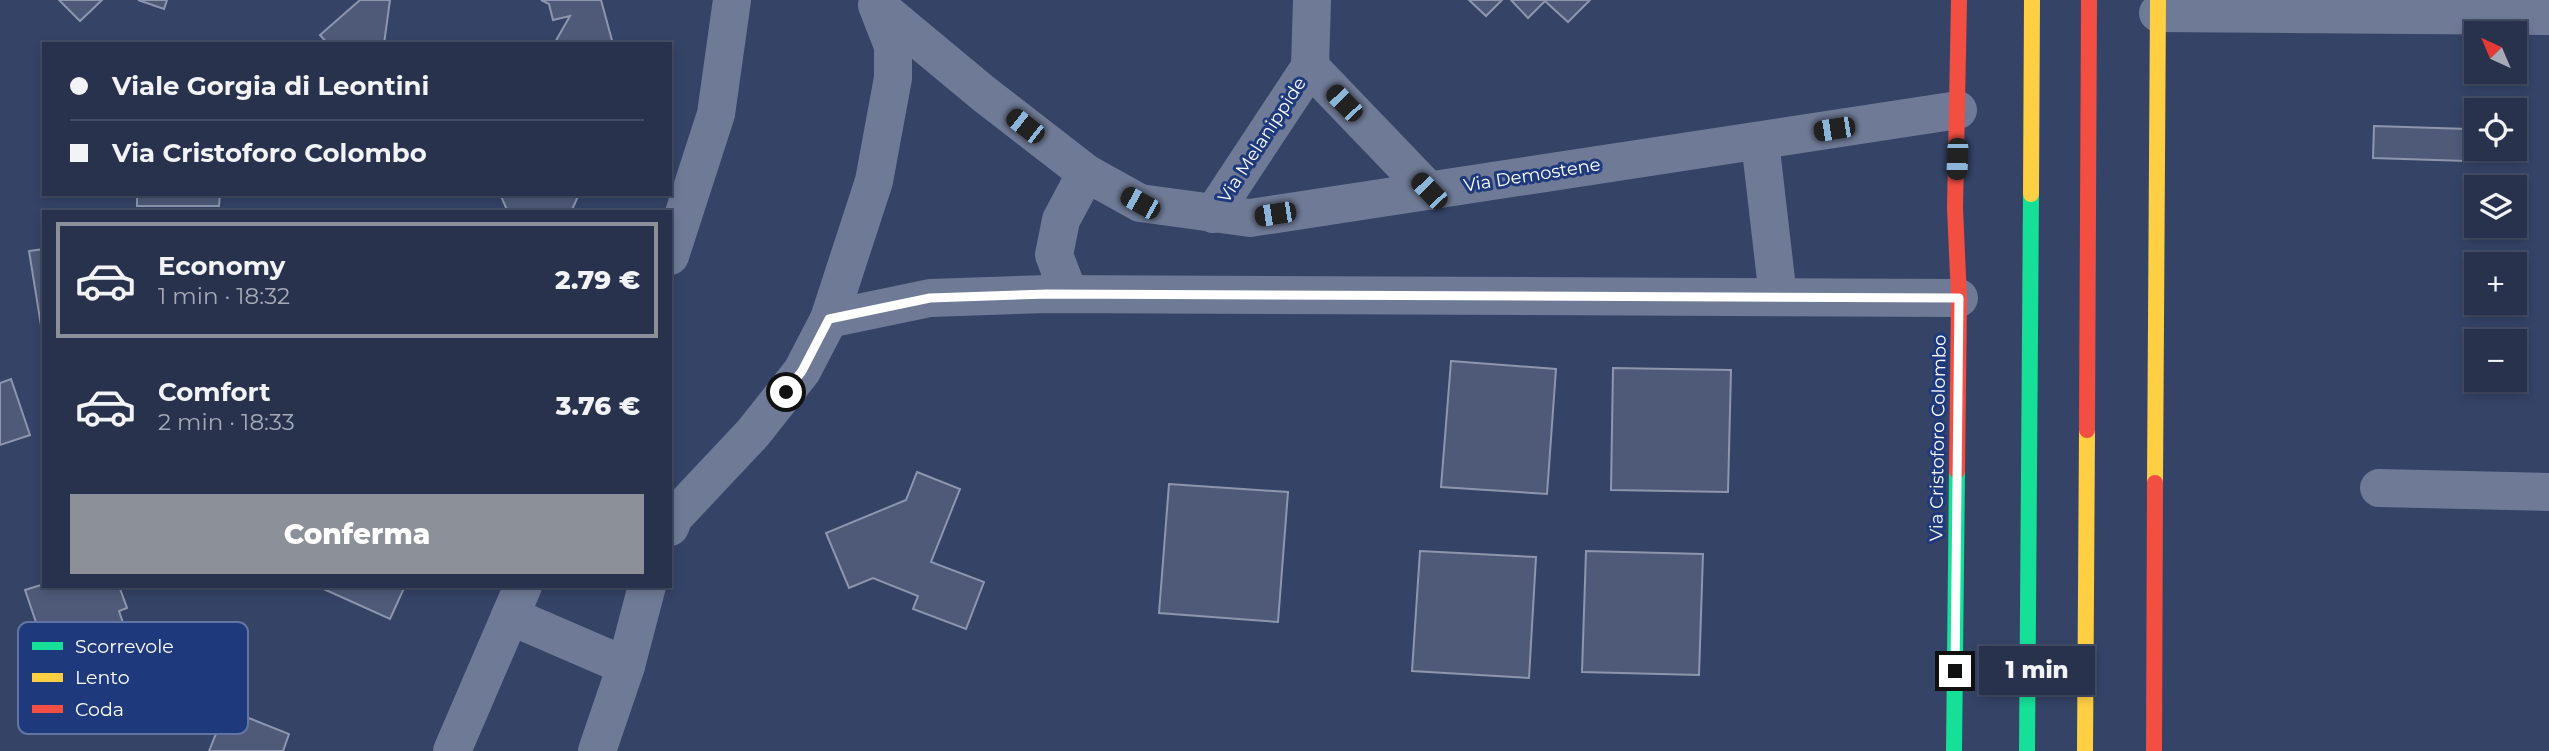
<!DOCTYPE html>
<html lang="it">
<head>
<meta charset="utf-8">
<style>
  :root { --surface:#28324d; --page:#303a54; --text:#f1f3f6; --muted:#a5aab6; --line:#444d65; --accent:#8c9099 }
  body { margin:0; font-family:Montserrat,sans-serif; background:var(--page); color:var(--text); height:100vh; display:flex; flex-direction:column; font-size:26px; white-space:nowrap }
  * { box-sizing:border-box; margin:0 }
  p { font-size:23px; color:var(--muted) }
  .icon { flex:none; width:38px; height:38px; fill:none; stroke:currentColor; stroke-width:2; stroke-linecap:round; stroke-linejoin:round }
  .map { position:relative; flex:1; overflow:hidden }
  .details { position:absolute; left:42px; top:210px; width:630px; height:378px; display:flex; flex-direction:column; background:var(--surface); border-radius:0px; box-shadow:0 4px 10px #0003,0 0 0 2px var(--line) }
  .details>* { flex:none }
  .hud { position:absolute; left:42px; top:42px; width:630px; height:154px; border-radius:0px; box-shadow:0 4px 10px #0003,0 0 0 2px var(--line); display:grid; align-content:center; height:154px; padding:0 28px; background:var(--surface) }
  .needle { width:46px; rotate:316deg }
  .tools { position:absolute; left:2464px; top:21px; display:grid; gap:14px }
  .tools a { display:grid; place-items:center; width:63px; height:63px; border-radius:0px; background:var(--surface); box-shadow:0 4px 10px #0003,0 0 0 2px var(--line); font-size:35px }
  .end { position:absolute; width:32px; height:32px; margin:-16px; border:9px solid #fff; background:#111; box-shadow:0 0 0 4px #111 }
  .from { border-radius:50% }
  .bubble { position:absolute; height:49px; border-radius:0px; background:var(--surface); box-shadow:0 4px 10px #0003,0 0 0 2px var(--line); font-size:23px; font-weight:800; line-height:49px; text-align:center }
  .car { position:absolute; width:21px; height:42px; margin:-21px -10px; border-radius:9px; box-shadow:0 0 5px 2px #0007; background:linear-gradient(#222 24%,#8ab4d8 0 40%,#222 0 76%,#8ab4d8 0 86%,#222 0) }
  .hud b { display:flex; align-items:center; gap:24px; height:66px; font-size:26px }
  .hud b+b { border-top:2px solid var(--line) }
  .hud i { width:18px; height:18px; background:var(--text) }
  ul { padding:12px 0 0; list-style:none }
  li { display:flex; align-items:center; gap:21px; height:116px; margin:0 14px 10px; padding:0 14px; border:4px solid transparent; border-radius:0px }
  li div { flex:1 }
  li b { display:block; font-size:26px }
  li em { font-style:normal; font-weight:800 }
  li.selected { border-color:var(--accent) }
  li>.icon { width:63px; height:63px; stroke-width:1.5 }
  .cta { display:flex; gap:14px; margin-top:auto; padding:14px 28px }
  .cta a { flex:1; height:80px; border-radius:0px; background:var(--accent); color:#fff; font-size:28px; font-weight:800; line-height:80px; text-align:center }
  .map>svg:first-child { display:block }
  .building { fill:#4e5a78; stroke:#8d96ac; stroke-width:2 }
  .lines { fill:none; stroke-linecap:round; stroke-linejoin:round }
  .street { stroke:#6f7a96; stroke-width:38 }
  .fast { stroke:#16e098; stroke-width:16 }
  .slow { stroke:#ffcf43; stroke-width:16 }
  .jam { stroke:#f24e42; stroke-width:16 }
  .route { stroke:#fff; stroke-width:9 }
  .labels { text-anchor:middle; stroke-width:6; stroke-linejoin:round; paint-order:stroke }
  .street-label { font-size:18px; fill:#fff; stroke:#1f397d }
  .key { fill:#1f397d; stroke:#6274a4; stroke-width:2 }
  .key-label { font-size:19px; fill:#fff }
</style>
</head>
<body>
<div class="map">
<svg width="2549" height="751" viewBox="0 0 2549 751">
  <rect width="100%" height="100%" fill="#354367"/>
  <g class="building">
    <polygon points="59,0 102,0 80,21"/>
    <polygon points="138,0 167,0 164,9"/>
    <polygon points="360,0 390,0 384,44 328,44 320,35"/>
    <polygon points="541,0 601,0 613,44 554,44 570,16 553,20 549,4"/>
    <polygon points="1469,0 1502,0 1486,16"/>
    <polygon points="1511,0 1590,0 1568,22 1545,1 1528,18"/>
    <polygon points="2374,126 2468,129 2466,161 2373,158"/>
    <polygon points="137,194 220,194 219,206 137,206"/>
    <polygon points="500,194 579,194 571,212 508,212"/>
    <polygon points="44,249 44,344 29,251"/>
    <polygon points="1451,361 1556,369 1547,494 1441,487"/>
    <polygon points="1613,368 1731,370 1728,492 1611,490"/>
    <polygon points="11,379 30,435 0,445 0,383"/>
    <polygon points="917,472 960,489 931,562 984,582 966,629 913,609 918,596 873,578 849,588 826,533 906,500"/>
    <polygon points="1169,484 1288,492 1278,622 1159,613"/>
    <polygon points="1420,551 1536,557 1529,678 1412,671"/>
    <polygon points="1586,551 1703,554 1699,675 1582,672"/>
    <polygon points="44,584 44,586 119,586 127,608 119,611 135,658 49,687 30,631 38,628 25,590"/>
    <polygon points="317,586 405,586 390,619"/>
    <polygon points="226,709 289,734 283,751 209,751"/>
  </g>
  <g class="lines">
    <g class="street">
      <polyline points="878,6 984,94 1086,173 1140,203 1250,218 1958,110"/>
      <polyline points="2158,13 2549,16"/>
      <polyline points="1310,67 1312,0"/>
      <polyline points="1760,141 1778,297"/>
      <polyline points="1213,214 1310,67 1429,191"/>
      <polyline points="670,256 716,114 732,0"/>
      <polyline points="1069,294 1054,255 1061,220 1086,173"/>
      <polyline points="829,319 930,298 1047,294 1959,298"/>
      <polyline points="2379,488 2549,492"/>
      <polyline points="670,527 674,517 753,433 802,371 829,319 874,181 893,78 893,46 877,5"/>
      <polyline points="510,616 626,666"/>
      <polyline points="452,751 523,586"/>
      <polyline points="597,751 626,666 647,586"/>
    </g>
    <g class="fast">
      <polyline points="1954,751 1957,471"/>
      <polyline points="2027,751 2031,194"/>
    </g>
    <g class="slow">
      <polyline points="2031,194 2032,0"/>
      <polyline points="2155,483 2158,0"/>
      <polyline points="2085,751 2087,430"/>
    </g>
    <g class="jam">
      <polyline points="2087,430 2089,0"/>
      <polyline points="1957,471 1959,298 1955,208 1959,0"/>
      <polyline points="2154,751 2155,483"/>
    </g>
  </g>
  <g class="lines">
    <polyline class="route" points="786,392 802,371 829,319 930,298 1047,294 1959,298 1955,671"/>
  </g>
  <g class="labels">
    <g class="street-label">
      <text transform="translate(1262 140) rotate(-57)" y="6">Via Melanippide</text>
      <text transform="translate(1532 175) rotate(-9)" y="6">Via Demostene</text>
      <text transform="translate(1938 438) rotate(-89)" y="6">Via Cristoforo Colombo</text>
    </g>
  </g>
  <rect x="18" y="622" width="230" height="112" rx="10" class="key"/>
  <rect x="32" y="642" width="31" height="8" fill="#16e098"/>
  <rect x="32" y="673" width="31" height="9" fill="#ffcf43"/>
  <rect x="32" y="705" width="31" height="8" fill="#f24e42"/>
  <g class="key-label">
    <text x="75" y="653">Scorrevole</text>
    <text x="75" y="684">Lento</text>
    <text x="75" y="716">Coda</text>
  </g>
</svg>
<div class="tools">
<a><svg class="needle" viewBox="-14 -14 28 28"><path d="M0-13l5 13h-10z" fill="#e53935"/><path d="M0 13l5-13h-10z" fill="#a5aab6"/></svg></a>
<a><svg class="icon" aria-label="locate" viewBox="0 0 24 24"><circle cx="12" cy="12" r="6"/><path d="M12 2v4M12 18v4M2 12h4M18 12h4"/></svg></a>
<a><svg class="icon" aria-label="layers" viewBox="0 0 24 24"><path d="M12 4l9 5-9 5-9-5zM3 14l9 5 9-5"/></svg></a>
<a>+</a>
<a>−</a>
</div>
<i class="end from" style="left:786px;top:392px"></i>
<i class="end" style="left:1955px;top:671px"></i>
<div class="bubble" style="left:1979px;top:646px;width:116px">1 min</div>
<i class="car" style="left:1344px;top:103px;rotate:316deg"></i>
<i class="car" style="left:1025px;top:126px;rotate:308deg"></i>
<i class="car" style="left:1834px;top:129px;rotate:261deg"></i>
<i class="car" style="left:1957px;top:159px;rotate:182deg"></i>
<i class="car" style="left:1429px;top:191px;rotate:316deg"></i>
<i class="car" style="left:1140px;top:203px;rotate:299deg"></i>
<i class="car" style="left:1275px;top:214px;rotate:261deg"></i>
<div class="hud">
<b><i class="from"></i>Viale Gorgia di Leontini</b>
<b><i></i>Via Cristoforo Colombo</b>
</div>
<section class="details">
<ul>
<li class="selected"><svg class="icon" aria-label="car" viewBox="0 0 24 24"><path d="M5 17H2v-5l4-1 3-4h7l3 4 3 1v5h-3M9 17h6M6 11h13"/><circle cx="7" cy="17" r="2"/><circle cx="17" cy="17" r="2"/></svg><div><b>Economy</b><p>1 min · 18:32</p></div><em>2.79 €</em></li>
<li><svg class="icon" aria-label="car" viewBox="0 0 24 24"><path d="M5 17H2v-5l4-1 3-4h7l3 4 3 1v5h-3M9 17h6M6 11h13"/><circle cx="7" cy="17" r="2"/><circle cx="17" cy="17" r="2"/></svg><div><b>Comfort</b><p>2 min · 18:33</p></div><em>3.76 €</em></li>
</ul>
<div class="cta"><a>Conferma</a></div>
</section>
</div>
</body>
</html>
